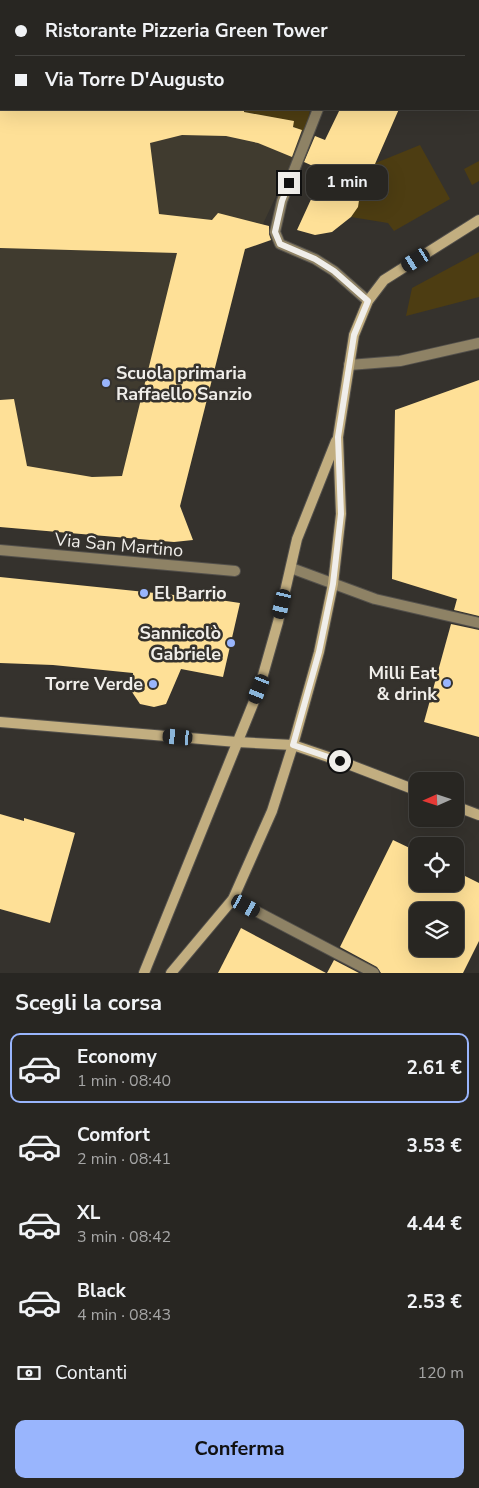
<!DOCTYPE html>
<html lang="it">
<head>
<meta charset="utf-8">
<style>
  :root { --surface:#282622; --page:#302e2a; --text:#f1f3f6; --muted:#a5a5a5; --line:#444340; --accent:#99b5fd }
  body { margin:0; font-family:"Nunito Sans",sans-serif; background:var(--page); color:var(--text); height:100vh; display:flex; flex-direction:column; font-size:19px; white-space:nowrap }
  * { box-sizing:border-box; margin:0 }
  p { font-size:16px; color:var(--muted) }
  .icon { flex:none; width:28px; height:28px; fill:none; stroke:currentColor; stroke-width:2; stroke-linecap:round; stroke-linejoin:round }
  .map { position:relative; height:973px; overflow:hidden }
  .panel { display:flex; flex-direction:column; background:var(--surface); flex:1 }
  .panel>* { flex:none }
  .hud { position:absolute; left:0px; top:0px; width:480px; height:110px; box-shadow:0 5px 20px #0002,0 0 0 1px var(--line); display:grid; align-content:center; height:110px; padding:0 15px; background:var(--surface) }
  .needle { width:32px; rotate:267deg }
  .buttons { position:absolute; left:409px; top:772px; display:grid; gap:10px }
  .buttons a { display:grid; place-items:center; width:55px; height:55px; border-radius:10px; background:var(--surface); box-shadow:0 5px 20px #0002,0 0 0 1px var(--line); font-size:25px }
  .end { position:absolute; width:22px; height:22px; margin:-11px; border:6px solid #f0eeea; background:#111; box-shadow:0 0 0 2px #111 }
  .from { border-radius:50% }
  .bubble { position:absolute; height:35px; border-radius:10px; background:var(--surface); box-shadow:0 5px 20px #0002,0 0 0 1px var(--line); font-size:16px; font-weight:700; line-height:35px; text-align:center }
  .car { position:absolute; width:15px; height:30px; margin:-15px -8px; border-radius:6px; box-shadow:0 0 4px 1px #0007; background:linear-gradient(#222 24%,#8ab4d8 0 40%,#222 0 76%,#8ab4d8 0 86%,#222 0) }
  .hud b { display:flex; align-items:center; gap:18px; height:48px; font-size:19px }
  .hud b+b { border-top:1px solid var(--line) }
  .hud i { width:12px; height:12px; background:var(--text) }
  ul { padding:0; list-style:none }
  li { display:flex; align-items:center; gap:15px; height:70px; margin:0 10px 8px; padding:0 5px; border:2px solid transparent; border-radius:10px }
  li div { flex:1 }
  li b { display:block; font-size:19px }
  li em { font-style:normal; font-weight:700 }
  li.active { border-color:var(--accent) }
  li>.icon { width:45px; height:45px; stroke-width:1.5 }
  h2 { padding:0 15px; font-size:22px; line-height:60px }
  .pay { display:flex; align-items:center; gap:12px; height:55px; padding:0 15px; font-size:19px }
  .pay p { margin-inline-start:auto }
  .cta { display:flex; gap:10px; margin-top:auto; padding:10px 15px }
  .cta a { flex:1; height:58px; border-radius:10px; background:var(--accent); color:#111; font-size:20px; font-weight:700; line-height:58px; text-align:center }
  .map>svg:first-child { display:block }
  .built { fill:#403b2f }
  .green { fill:#4d3d12 }
  .building { fill:#fee097; fill-rule:evenodd }
  .lines { fill:none; stroke-linecap:round; stroke-linejoin:round }
  .pedestrian-casing { stroke:#53504b; stroke-width:12 }
  .minor-casing { stroke:#53504b; stroke-width:12 }
  .secondary-casing { stroke:#53504b; stroke-width:12 }
  .pedestrian { stroke:#8e8265; stroke-width:10 }
  .minor { stroke:#8e8265; stroke-width:10 }
  .secondary { stroke:#c2ae80; stroke-width:10 }
  .route { stroke:#f0eeea; stroke-width:6 }
  .poi-dot { fill:#99b5fd; stroke:#35322d; stroke-width:2 }
  .labels { text-anchor:middle; stroke-width:5; stroke-linejoin:round; paint-order:stroke }
  .poi-label { font-size:18px; font-weight:bold; fill:#f0eeea; stroke:#35322d; text-anchor:end }
  .street-label { font-size:18px; fill:#f0eeea; stroke:#35322d }
</style>
</head>
<body>
<div class="map">
<svg width="479" height="973" viewBox="0 0 479 973">
  <rect width="100%" height="100%" fill="#35322d"/>
  <polygon class="built" points="163,109 310,109 306,132 262,226 258,244 246,246 182,498 174,542 0,527 0,213 75,149"/>
  <g class="green">
    <polygon points="229,109 310,109 306,132 272,117"/>
    <path d="M 420,145 L 450,199 L 394,231 L 388,223 L 351,217 C 363,200 359,190 356,171 Z"/>
    <polygon points="479,161 479,181 472,185 464,169"/>
    <polygon points="479,252 479,297 406,316 412,288"/>
  </g>
  <g class="building">
    <polygon points="0,109 244,109 244,112 294,121 293,127 302,130 292,157 258,143 226,136 182,135 150,143 159,214 212,220 218,213 269,226 269,234 271,240 245,249 180,506 193,540 174,542 0,527 0,400 14,399 27,466 92,477 122,476 177,253 0,248"/>
    <polygon points="340,109 399,109 375,164 358,170 360,194 358,207 351,217 332,232 315,235 297,230 324,171 304,162 315,136 325,140"/>
    <polygon points="479,380 479,616 454,610 457,599 392,579 395,410"/>
    <polygon points="0,577 213,599 240,603 223,677 181,669 166,704 154,707 140,704 132,692 133,673 53,665 0,663"/>
    <polygon points="451,624 479,630 479,737 424,722"/>
    <polygon points="0,814 24,821 24,818 75,833 50,923 0,909"/>
    <path d="M 393,840 L 418,852 L 418,884 L 455,884 L 455,871 L 479,883 L 479,941 L 463,973 L 381,973 L 377,967 L 340,947 ZM 418,911 L 455,911 L 455,949 L 418,949 Z"/>
    <polygon points="241,928 326,973 218,973"/>
    <polygon points="334,960 359,973 327,973"/>
  </g>
  <g class="lines">
    <defs>
      <g id="pedestrian">
        <polyline points="349,365 400,361 479,343"/>
        <polyline points="0,550 235,571"/>
      </g>
      <g id="minor">
        <polyline points="292,0 292,1"/>
        <polyline points="31,1 34,0"/>
        <polyline points="0,15 1,15"/>
        <polyline points="318,109 282,201 275,232 280,244 315,259 334,271 368,301"/>
        <polyline points="291,568 375,599 479,623"/>
        <polyline points="233,899 374,973"/>
      </g>
      <g id="secondary">
        <polyline points="0,722 237,742 293,745 340,761 418,791"/>
        <polyline points="455,806 479,815"/>
        <polyline points="144,973 259,689 278,622 297,539 336,441"/>
        <polyline points="171,973 233,899 272,811 293,745 319,652 333,584 341,514 338,437 354,335 368,301 384,280 479,220"/>
      </g>
    </defs>
    <use href="#pedestrian" class="pedestrian-casing"/>
    <use href="#minor" class="minor-casing"/>
    <use href="#secondary" class="secondary-casing"/>
    <use href="#pedestrian" class="pedestrian"/>
    <use href="#minor" class="minor"/>
    <use href="#secondary" class="secondary"/>
  </g>
  <g class="lines">
    <polyline class="route" points="289,183 282,201 275,232 280,244 315,259 334,271 368,301 354,335 338,437 341,514 333,584 319,652 293,745 340,761"/>
  </g>
  <g class="poi-dot">
    <circle cx="106" cy="383" r="5"/>
    <circle cx="144" cy="593" r="5"/>
    <circle cx="231" cy="643" r="5"/>
    <circle cx="447" cy="683" r="5"/>
    <circle cx="153" cy="684" r="5"/>
  </g>
  <g class="labels">
    <g class="poi-label">
      <text x="116" y="379" text-anchor="start">Scuola primaria<tspan x="116" dy="21">Raffaello Sanzio</tspan></text>
      <text x="154" y="599" text-anchor="start">El Barrio</text>
      <text x="221" y="639">Sannicolò<tspan x="221" dy="21">Gabriele</tspan></text>
      <text x="437" y="679">Milli Eat<tspan x="437" dy="21">&amp; drink</tspan></text>
      <text x="143" y="690">Torre Verde</text>
    </g>
    <g class="street-label">
      <text transform="translate(119 545) rotate(5)" y="6">Via San Martino</text>
    </g>
  </g>
</svg>
<div class="buttons">
<a><svg class="needle" viewBox="-14 -14 28 28"><path d="M0-13l5 13h-10z" fill="#e53935"/><path d="M0 13l5-13h-10z" fill="#a5a5a5"/></svg></a>
<a><svg class="icon" aria-label="locate" viewBox="0 0 24 24"><circle cx="12" cy="12" r="6"/><path d="M12 2v4M12 18v4M2 12h4M18 12h4"/></svg></a>
<a><svg class="icon" aria-label="layers" viewBox="0 0 24 24"><path d="M12 4l9 5-9 5-9-5zM3 14l9 5 9-5"/></svg></a>
</div>
<i class="end from" style="left:340px;top:761px"></i>
<i class="end" style="left:289px;top:183px"></i>
<div class="bubble" style="left:306px;top:165px;width:82px">1 min</div>
<i class="car" style="left:416px;top:260px;rotate:238deg"></i>
<i class="car" style="left:282px;top:604px;rotate:193deg"></i>
<i class="car" style="left:259px;top:689px;rotate:202deg"></i>
<i class="car" style="left:178px;top:737px;rotate:275deg"></i>
<i class="car" style="left:246px;top:906px;rotate:119deg"></i>
<div class="hud">
<b><i class="from"></i>Ristorante Pizzeria Green Tower</b>
<b><i></i>Via Torre D'Augusto</b>
</div>
</div>
<section class="panel">
<h2>Scegli la corsa</h2>
<ul>
<li class="active"><svg class="icon" aria-label="car" viewBox="0 0 24 24"><path d="M5 17H2v-5l4-1 3-4h7l3 4 3 1v5h-3M9 17h6M6 11h13"/><circle cx="7" cy="17" r="2"/><circle cx="17" cy="17" r="2"/></svg><div><b>Economy</b><p>1 min · 08:40</p></div><em>2.61 €</em></li>
<li><svg class="icon" aria-label="car" viewBox="0 0 24 24"><path d="M5 17H2v-5l4-1 3-4h7l3 4 3 1v5h-3M9 17h6M6 11h13"/><circle cx="7" cy="17" r="2"/><circle cx="17" cy="17" r="2"/></svg><div><b>Comfort</b><p>2 min · 08:41</p></div><em>3.53 €</em></li>
<li><svg class="icon" aria-label="car" viewBox="0 0 24 24"><path d="M5 17H2v-5l4-1 3-4h7l3 4 3 1v5h-3M9 17h6M6 11h13"/><circle cx="7" cy="17" r="2"/><circle cx="17" cy="17" r="2"/></svg><div><b>XL</b><p>3 min · 08:42</p></div><em>4.44 €</em></li>
<li><svg class="icon" aria-label="car" viewBox="0 0 24 24"><path d="M5 17H2v-5l4-1 3-4h7l3 4 3 1v5h-3M9 17h6M6 11h13"/><circle cx="7" cy="17" r="2"/><circle cx="17" cy="17" r="2"/></svg><div><b>Black</b><p>4 min · 08:43</p></div><em>2.53 €</em></li>
</ul>
<div class="pay"><svg class="icon" aria-label="cash" viewBox="0 0 24 24"><path d="M3 7h18v10H3z"/><circle cx="12" cy="12" r="2"/></svg>Contanti<p>120 m</p></div>
<div class="cta"><a>Conferma</a></div>
</section>
</body>
</html>
